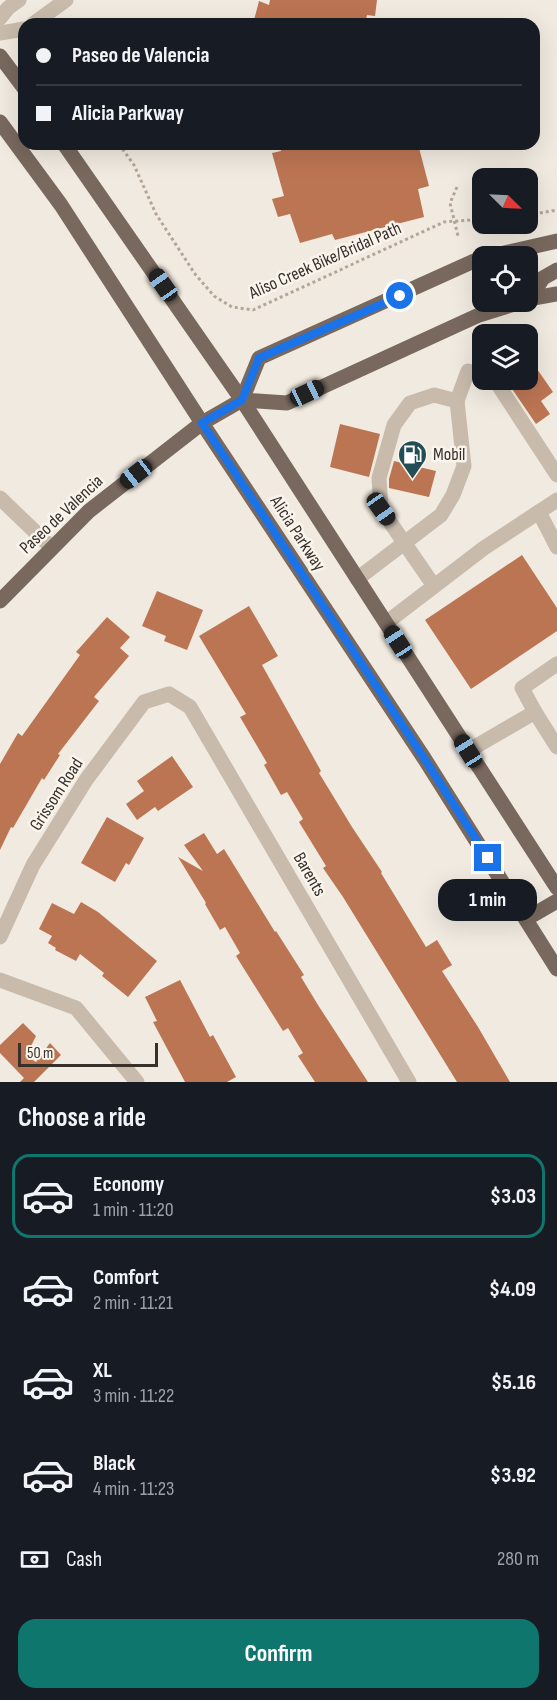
<!DOCTYPE html>
<html lang="en">
<head>
<meta charset="utf-8">
<style>
  :root { --surface:#171b24; --page:#242831; --text:#f1f3f6; --muted:#9ea1a6; --line:#363941; --accent:#0f766e }
  body { margin:0; font-family:"Sofia Sans Condensed",sans-serif; background:var(--page); color:var(--text); height:100vh; display:flex; flex-direction:column; font-size:22px; white-space:nowrap }
  * { box-sizing:border-box; margin:0 }
  p { font-size:20px; color:var(--muted) }
  .icon { flex:none; width:33px; height:33px; fill:none; stroke:currentColor; stroke-width:2; stroke-linecap:round; stroke-linejoin:round }
  .map { position:relative; height:1082px; overflow:hidden }
  .panel { display:flex; flex-direction:column; background:var(--surface); flex:1 }
  .panel>* { flex:none }
  .hud { position:absolute; left:18px; top:18px; width:522px; height:132px; border-radius:18px; box-shadow:0 6px 24px #0002; display:grid; align-content:center; height:132px; padding:0 18px; background:var(--surface) }
  .needle { width:39px; rotate:114deg }
  .controls { position:absolute; left:472px; top:168px; display:grid; gap:12px }
  .controls a { display:grid; place-items:center; width:66px; height:66px; border-radius:12px; background:var(--surface); box-shadow:0 6px 24px #0002; font-size:30px }
  .scale { position:absolute; left:18px; bottom:15px; width:140px; box-sizing:border-box; padding-left:6px; border:3px solid #37302b; border-top:0; font-size:16px; line-height:21px; white-space:nowrap; color:#37302b; -webkit-text-stroke:4px #f9f4ec; paint-order:stroke }
  .end { position:absolute; width:27px; height:27px; margin:-14px; border:8px solid #1a73e8; background:#fff; box-shadow:0 0 0 3px #fff }
  .from { border-radius:50% }
  .bubble { position:absolute; height:42px; border-radius:18px; background:var(--surface); box-shadow:0 6px 24px #0002; font-size:20px; font-weight:700; line-height:42px; text-align:center }
  .car { position:absolute; width:18px; height:36px; margin:-18px -9px; border-radius:8px; box-shadow:0 0 4px 2px #0007; background:linear-gradient(#222 24%,#8ab4d8 0 40%,#222 0 76%,#8ab4d8 0 86%,#222 0) }
  .hud b { display:flex; align-items:center; gap:21px; height:57px; font-size:22px }
  .hud b+b { border-top:2px solid var(--line) }
  .hud i { width:15px; height:15px; background:var(--text) }
  ul { padding:0; list-style:none }
  li { display:flex; align-items:center; gap:18px; height:84px; margin:0 12px 9px; padding:0 6px; border:3px solid transparent; border-radius:18px }
  li div { flex:1 }
  li b { display:block; font-size:22px }
  li em { font-style:normal; font-weight:700 }
  li.on { border-color:var(--accent) }
  li>.icon { width:54px; height:54px; stroke-width:1.5 }
  h2 { padding:0 18px; font-size:27px; line-height:72px }
  .pay { display:flex; align-items:center; gap:15px; height:66px; padding:0 18px; font-size:22px }
  .pay p { margin-inline-start:auto }
  .cta { display:flex; gap:12px; margin-top:auto; padding:12px 18px }
  .cta a { flex:1; height:69px; border-radius:18px; background:var(--accent); color:#fff; font-size:24px; font-weight:700; line-height:69px; text-align:center }
  .map>svg:first-child { display:block }
  .building { fill:#bc7553 }
  .lines { fill:none; stroke-linecap:round; stroke-linejoin:round }
  .path { stroke:#b4a697; stroke-width:3; stroke-dasharray:3 3; stroke-linecap:butt }
  .minor { stroke:#c8bbac; stroke-width:15 }
  .major { stroke:#78685d; stroke-width:15 }
  .route { stroke:#1a73e8; stroke-width:8 }
  .labels { text-anchor:middle; stroke-width:5; stroke-linejoin:round; paint-order:stroke }
  .street-label { font-size:18px; fill:#37302b; stroke:#f9f4ec }
  .poi-label { font-size:18px; fill:#37302b; stroke:#f9f4ec; text-anchor:start }
</style>
</head>
<body>
<div class="map">
<svg width="557" height="1082" viewBox="0 0 557 1082">
  <rect width="100%" height="100%" fill="#f1eae0"/>
  <g class="building">
    <polygon points="270,0 377,0 375,16 367,15 365,24 253,24 259,1 269,5"/>
    <polygon points="279,144 418,144 429,186 418,189 424,217 335,240 332,234 300,243 290,214 278,217 272,199 284,196 272,153 281,151"/>
    <polygon points="528,356 553,392 541,401 550,414 536,424 506,380 528,380"/>
    <polygon points="340,424 380,434 369,477 330,467"/>
    <polygon points="394,461 436,471 429,497 389,488 389,479"/>
    <polygon points="522,555 557,608 557,631 471,689 425,620"/>
    <polygon points="157,591 203,610 187,650 164,641 166,636 142,626"/>
    <polygon points="249,606 278,656 262,665 321,771 319,773 352,827 382,872 381,873 426,947 437,940 452,965 442,971 478,1027 510,1082 457,1082 343,897 323,868 326,866 299,822 303,819 287,792 281,795 264,765 267,763 240,717 246,714 199,636"/>
    <polygon points="107,617 130,637 120,648 129,656 94,697 99,701 58,754 60,755 44,780 42,778 13,828 11,827 0,850 0,764 18,733 22,736 80,655 76,652"/>
    <polygon points="172,756 193,787 158,811 155,807 137,820 126,804 144,791 137,781"/>
    <polygon points="107,817 144,838 129,865 126,863 115,882 81,863"/>
    <polygon points="204,833 217,854 224,849 275,932 276,931 304,975 301,977 318,1005 368,1082 315,1082 298,1056 303,1053 288,1028 283,1031 236,956 240,953 225,927 220,930 205,904 206,903 178,857 203,871 184,845"/>
    <polygon points="81,902 98,912 157,961 128,997 102,976 104,973 80,954 76,961 55,950 56,948 48,943 52,936 39,929 52,903 74,914"/>
    <polygon points="180,980 210,1037 213,1035 236,1077 227,1082 185,1082 153,1022 157,1021 145,997"/>
    <polygon points="23,1023 36,1036 26,1056 36,1062 50,1043 61,1055 34,1082 20,1082 24,1078 0,1053 0,1045"/>
  </g>
  <g class="lines">
    <g class="path">
      <polyline points="119,144 134,165 156,214 195,274 214,296 232,307 253,310 444,222 483,219"/>
      <polyline points="457,187 450,203 458,236"/>
      <polyline points="528,215 557,210"/>
    </g>
    <g class="minor">
      <polyline points="0,18 8,8 19,0"/>
      <polyline points="33,24 66,0"/>
      <polyline points="0,33 24,29"/>
      <polyline points="495,380 557,475"/>
      <polyline points="0,498 52,548"/>
      <polyline points="539,512 557,547"/>
      <polyline points="357,579 441,515 453,495 464,466 457,401 468,371 483,374"/>
      <polyline points="434,586 381,509 379,478 394,425 410,403 434,395 457,401"/>
      <polyline points="386,623 484,548 557,500"/>
      <polyline points="535,712 557,747"/>
      <polyline points="468,751 535,712 522,688 557,664"/>
      <polyline points="0,937 33,865 86,780 144,702 169,694 190,707 409,1082"/>
      <polyline points="0,980 76,1008 137,1082"/>
    </g>
    <g class="major">
      <polyline points="0,56 24,88"/>
      <polyline points="0,122 61,205 202,423 424,758 557,969"/>
      <polyline points="64,144 242,400 557,888"/>
      <polyline points="491,256 557,241"/>
      <polyline points="528,299 557,294"/>
      <polyline points="529,299 543,278 557,270"/>
      <polyline points="242,400 259,358 474,261 483,259"/>
      <polyline points="0,601 89,511 202,423 242,400 287,403 479,315 521,302"/>
      <polyline points="526,919 557,901"/>
    </g>
  </g>
  <g class="lines">
    <polyline class="route" points="400,296 259,358 242,400 202,423 424,758 488,858"/>
  </g>
  <defs>
    <symbol id="fuel-pin" viewBox="-11 -11 22 30"><path d="M0 17L-7.5 6A9.5 9.5 0 1 1 7.5 6Z" fill="#234e55" stroke="#f9f4ec"/><path d="M-5.5-6h7V0h2V4h1.3V-2.5L3-4.5l.8-.8L6-3V5H2.5V1h-1V6h-7ZM-4.2-4.7v3.2H.2V-4.7Z" fill="#fff"/></symbol>
  </defs>
  <g fill-rule="evenodd">
    <use href="#fuel-pin" x="396" y="438" width="33" height="45"/>
  </g>
  <g class="labels">
    <g class="street-label">
      <text transform="translate(325 260) rotate(-24)" y="6">Aliso Creek Bike/Bridal Path</text>
      <text transform="translate(61 514) rotate(-43)" y="6">Paseo de Valencia</text>
      <text transform="translate(298 533) rotate(57)" y="6">Alicia Parkway</text>
      <text transform="translate(56 794) rotate(-57)" y="6">Grissom Road</text>
      <text transform="translate(310 874) rotate(60)" y="6">Barents</text>
    </g>
    <g class="poi-label">
      <text x="433" y="460">Mobil</text>
    </g>
  </g>
</svg>
<div class="controls">
<a><svg class="needle" viewBox="-14 -14 28 28"><path d="M0-13l5 13h-10z" fill="#e53935"/><path d="M0 13l5-13h-10z" fill="#9ea1a6"/></svg></a>
<a><svg class="icon" aria-label="locate" viewBox="0 0 24 24"><circle cx="12" cy="12" r="6"/><path d="M12 2v4M12 18v4M2 12h4M18 12h4"/></svg></a>
<a><svg class="icon" aria-label="layers" viewBox="0 0 24 24"><path d="M12 4l9 5-9 5-9-5zM3 14l9 5 9-5"/></svg></a>
</div>
<div class="scale">50 m</div>
<i class="end from" style="left:400px;top:296px"></i>
<i class="end" style="left:488px;top:858px"></i>
<div class="bubble" style="left:438px;top:879px;width:99px">1 min</div>
<i class="car" style="left:163px;top:285px;rotate:325deg"></i>
<i class="car" style="left:307px;top:393px;rotate:65deg"></i>
<i class="car" style="left:136px;top:474px;rotate:232deg"></i>
<i class="car" style="left:381px;top:509px;rotate:145deg"></i>
<i class="car" style="left:398px;top:642px;rotate:327deg"></i>
<i class="car" style="left:468px;top:751px;rotate:328deg"></i>
<div class="hud">
<b><i class="from"></i>Paseo de Valencia</b>
<b><i></i>Alicia Parkway</b>
</div>
</div>
<section class="panel">
<h2>Choose a ride</h2>
<ul>
<li class="on"><svg class="icon" aria-label="car" viewBox="0 0 24 24"><path d="M5 17H2v-5l4-1 3-4h7l3 4 3 1v5h-3M9 17h6M6 11h13"/><circle cx="7" cy="17" r="2"/><circle cx="17" cy="17" r="2"/></svg><div><b>Economy</b><p>1 min · 11:20</p></div><em>$3.03</em></li>
<li><svg class="icon" aria-label="car" viewBox="0 0 24 24"><path d="M5 17H2v-5l4-1 3-4h7l3 4 3 1v5h-3M9 17h6M6 11h13"/><circle cx="7" cy="17" r="2"/><circle cx="17" cy="17" r="2"/></svg><div><b>Comfort</b><p>2 min · 11:21</p></div><em>$4.09</em></li>
<li><svg class="icon" aria-label="car" viewBox="0 0 24 24"><path d="M5 17H2v-5l4-1 3-4h7l3 4 3 1v5h-3M9 17h6M6 11h13"/><circle cx="7" cy="17" r="2"/><circle cx="17" cy="17" r="2"/></svg><div><b>XL</b><p>3 min · 11:22</p></div><em>$5.16</em></li>
<li><svg class="icon" aria-label="car" viewBox="0 0 24 24"><path d="M5 17H2v-5l4-1 3-4h7l3 4 3 1v5h-3M9 17h6M6 11h13"/><circle cx="7" cy="17" r="2"/><circle cx="17" cy="17" r="2"/></svg><div><b>Black</b><p>4 min · 11:23</p></div><em>$3.92</em></li>
</ul>
<div class="pay"><svg class="icon" aria-label="cash" viewBox="0 0 24 24"><path d="M3 7h18v10H3z"/><circle cx="12" cy="12" r="2"/></svg>Cash<p>280 m</p></div>
<div class="cta"><a>Confirm</a></div>
</section>
</body>
</html>
